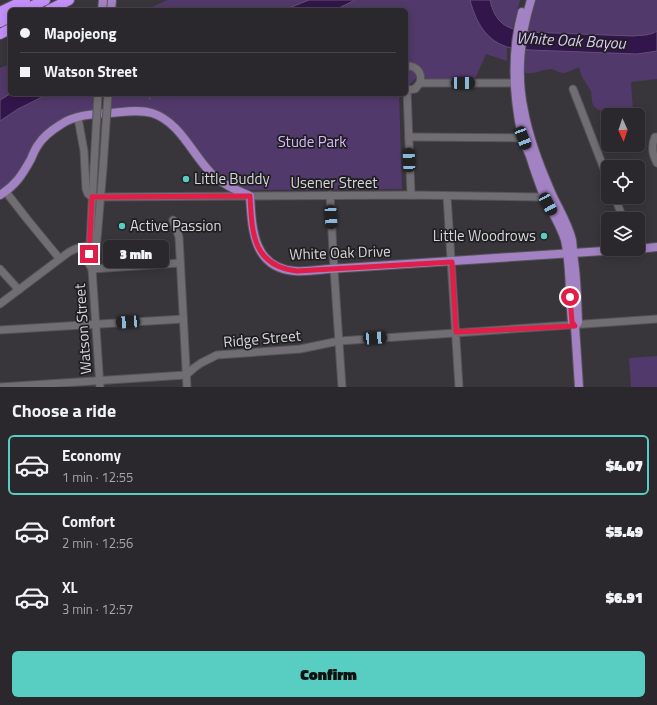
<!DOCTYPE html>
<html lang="en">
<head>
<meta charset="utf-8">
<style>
  :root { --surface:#2a282c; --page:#363438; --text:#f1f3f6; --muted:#a5a6a9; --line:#464448; --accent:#57cec1 }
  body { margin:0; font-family:"Titillium Web",sans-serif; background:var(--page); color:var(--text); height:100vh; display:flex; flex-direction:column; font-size:15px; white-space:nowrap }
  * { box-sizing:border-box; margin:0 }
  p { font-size:13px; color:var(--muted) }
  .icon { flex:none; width:22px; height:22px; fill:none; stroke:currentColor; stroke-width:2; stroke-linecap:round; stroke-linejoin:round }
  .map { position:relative; height:387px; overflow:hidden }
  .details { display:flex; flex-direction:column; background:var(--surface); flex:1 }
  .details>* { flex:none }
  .hud { position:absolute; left:8px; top:8px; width:400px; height:88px; border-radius:6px; box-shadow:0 2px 10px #0003,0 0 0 1px var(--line); display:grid; align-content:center; height:88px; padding:0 12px; background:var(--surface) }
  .needle { width:26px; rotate:177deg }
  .tools { position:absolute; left:601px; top:108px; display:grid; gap:8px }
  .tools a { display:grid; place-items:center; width:44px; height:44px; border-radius:6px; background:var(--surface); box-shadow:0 2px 10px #0003,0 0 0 1px var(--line); font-size:20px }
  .end { position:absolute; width:18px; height:18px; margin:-9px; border:5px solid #e11d48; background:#fff; box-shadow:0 0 0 2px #fff }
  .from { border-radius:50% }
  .bubble { position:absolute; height:28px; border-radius:6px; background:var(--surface); box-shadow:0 2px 10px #0003,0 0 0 1px var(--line); font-size:13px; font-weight:800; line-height:28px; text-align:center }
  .car { position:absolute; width:12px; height:24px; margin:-12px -6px; border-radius:5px; box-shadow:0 0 3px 1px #0007; background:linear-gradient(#222 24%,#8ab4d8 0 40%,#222 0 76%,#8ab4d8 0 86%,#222 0) }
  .hud b { display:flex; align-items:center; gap:14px; height:38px; font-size:15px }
  .hud b+b { border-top:1px solid var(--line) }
  .hud i { width:10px; height:10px; background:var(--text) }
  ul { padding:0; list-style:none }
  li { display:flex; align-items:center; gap:12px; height:60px; margin:0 8px 6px; padding:0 4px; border:2px solid transparent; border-radius:6px }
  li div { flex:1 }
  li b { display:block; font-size:15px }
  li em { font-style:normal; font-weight:800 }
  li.current { border-color:var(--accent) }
  li>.icon { width:36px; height:36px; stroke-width:1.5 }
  h2 { padding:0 12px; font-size:18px; line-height:48px }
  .button { display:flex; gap:8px; margin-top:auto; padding:8px 12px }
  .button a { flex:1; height:46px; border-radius:6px; background:var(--accent); color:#111; font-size:16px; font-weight:800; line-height:46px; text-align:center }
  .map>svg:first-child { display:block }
  .green { fill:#52396b }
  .water { fill:#32154a; stroke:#644f75 }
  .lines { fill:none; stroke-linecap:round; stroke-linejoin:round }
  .stream { stroke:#644f75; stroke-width:1.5 }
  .minor-casing { stroke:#575459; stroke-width:9 }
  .major-casing { stroke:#575459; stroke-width:10 }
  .highway-casing { stroke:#575459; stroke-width:12 }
  .minor { stroke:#706e73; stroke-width:7 }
  .major { stroke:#a282c3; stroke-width:8 }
  .highway { stroke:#c38ff8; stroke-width:10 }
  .minor-bridge-casing { stroke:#575459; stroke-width:9; stroke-linecap:butt }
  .minor-bridge { stroke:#706e73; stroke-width:7 }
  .route { stroke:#e11d48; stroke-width:5 }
  .poi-dot { fill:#57cec1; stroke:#1f1e20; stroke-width:1.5 }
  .labels { text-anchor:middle; stroke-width:3.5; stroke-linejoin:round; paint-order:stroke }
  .park-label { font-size:15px; fill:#dab9ff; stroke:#1f1e20 }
  .poi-label { font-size:15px; fill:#d7d6d9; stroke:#1f1e20; text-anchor:start }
  .street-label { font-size:15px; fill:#d7d6d9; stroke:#1f1e20 }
  .water-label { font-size:16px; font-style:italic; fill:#ddc5f9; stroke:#1f1e20 }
</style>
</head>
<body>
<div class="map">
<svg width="657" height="387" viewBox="0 0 657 387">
  <rect width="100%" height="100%" fill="#38363b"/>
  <g class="green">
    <polygon points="168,0 520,0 507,49 507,61 486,54 474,81 416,78 406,88 406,10 144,10"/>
    <path d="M 532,0 L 657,0 L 657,79 L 631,82 L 633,110 L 631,115 L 608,115 L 608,120 L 604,112 L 597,109 L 593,105 L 592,101 L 591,91 L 582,77 L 579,67 C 574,69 569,72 564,73 C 559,73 556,70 551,69 C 541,69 533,76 523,72 L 523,59 Z"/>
    <polygon points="10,64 10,94 94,94 93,111 51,127 19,173 0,191 0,68"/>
    <path d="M 112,94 L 399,94 L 402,189 L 246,190 C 234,183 222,177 212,167 L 180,128 L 177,124 L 127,108 L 111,109 Z"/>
    <polygon points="657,356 657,387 631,387 629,358"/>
  </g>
  <g class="water">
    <polygon points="309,0 355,0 343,6 334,10 284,10"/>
    <path d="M 470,0 L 490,0 C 495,22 505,29 527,32 L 633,36 C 641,35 650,36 657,31 L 657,51 L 637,54 L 530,50 C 523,49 517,49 511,48 C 486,42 476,22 470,0 Z"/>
    <polygon points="10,94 48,94 18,109 0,121 0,100"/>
  </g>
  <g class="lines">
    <polyline class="stream" points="149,96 150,99"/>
    <defs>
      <g id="minor">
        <path d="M 406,66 C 416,65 423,73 420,83"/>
        <polyline points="573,89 608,179"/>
        <polyline points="78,118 84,151 86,189 88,194 92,197"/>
        <polyline points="409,137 527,138"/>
        <path d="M 657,137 L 655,137 C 651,146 652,154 657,163"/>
        <polyline points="94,166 89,264 92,269 100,387"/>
        <polyline points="6,192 27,219 59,258"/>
        <polyline points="330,195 334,269 342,387"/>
        <polyline points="411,195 407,90 415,89 420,83 515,83"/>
        <polyline points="447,196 459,387"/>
        <polyline points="92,197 411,195 537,197 544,197 548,195"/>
        <polyline points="615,197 623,219"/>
        <polyline points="173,220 179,237 187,387"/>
        <polyline points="0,269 19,290"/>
        <polyline points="92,269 95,263 103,168"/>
        <polyline points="92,269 180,263"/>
        <path d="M 0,304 L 69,252 C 78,247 86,245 96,245"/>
        <polyline points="0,330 183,319"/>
        <polyline points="0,387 186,375 194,368 201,363 217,355 300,349 339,341 657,319"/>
      </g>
      <g id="major">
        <path d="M 531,0 C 520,35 516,76 524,111 C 529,139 540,167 551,192 C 558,208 568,223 572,240 C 573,247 573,254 574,261 C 577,281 577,301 578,322 L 575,326 L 579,387"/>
        <polyline points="102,10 103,0"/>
        <polyline points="111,10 112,0"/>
        <path d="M 522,12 C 511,53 513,95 522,136 C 524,143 527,149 530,156 C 534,169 539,183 544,196 C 551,211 560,224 565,240 C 571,267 569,295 572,322 L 575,326"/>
        <path d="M 0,195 C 16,185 22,175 31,159 C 33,154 35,149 38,145 C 43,137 52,130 60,125 C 74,115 93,114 110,113 C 123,112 139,109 152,113 C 180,122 192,154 211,173 C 222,184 236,190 250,196 C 252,229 253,268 295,271 C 306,272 318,270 329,269 L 634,249"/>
        <polyline points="638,249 657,247"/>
      </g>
      <g id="highway">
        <polyline points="24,10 45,0"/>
        <polyline points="49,10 69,0"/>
        <polyline points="0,12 25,0"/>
        <polyline points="0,22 10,17"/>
        <polyline points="0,34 10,29"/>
      </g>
    </defs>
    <use href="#minor" class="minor-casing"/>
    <use href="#major" class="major-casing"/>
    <use href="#highway" class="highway-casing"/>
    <use href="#minor" class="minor"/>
    <use href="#major" class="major"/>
    <use href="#highway" class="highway"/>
    <defs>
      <g id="minor-bridge">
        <polyline points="94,166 98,94"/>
        <polyline points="103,168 108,94"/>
      </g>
    </defs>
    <use href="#minor-bridge" class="minor-bridge-casing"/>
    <use href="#minor-bridge" class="minor-bridge"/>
  </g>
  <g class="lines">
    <path class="route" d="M 89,254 L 92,197 L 250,196 C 252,232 252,266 297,271 L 452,262 L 456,332 L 575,326 L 572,322 L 570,297"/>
  </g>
  <g class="poi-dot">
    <circle cx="186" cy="179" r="4"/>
    <circle cx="122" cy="226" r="4"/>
    <circle cx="544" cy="236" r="4"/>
  </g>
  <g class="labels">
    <g class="park-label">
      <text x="312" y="147">Stude Park</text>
    </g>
    <g class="poi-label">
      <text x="194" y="184">Little Buddy</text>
      <text x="130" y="231">Active Passion</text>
      <text x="536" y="241" text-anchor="end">Little Woodrows</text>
    </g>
    <g class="street-label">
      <text x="334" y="188">Usener Street</text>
      <text transform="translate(340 253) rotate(-2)" y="5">White Oak Drive</text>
      <text transform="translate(83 329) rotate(-94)" y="5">Watson Street</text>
      <text transform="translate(262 339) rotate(-5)" y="5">Ridge Street</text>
    </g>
    <g class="water-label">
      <text transform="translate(571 40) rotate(3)" y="6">White Oak Bayou</text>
    </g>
  </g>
</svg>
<div class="tools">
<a><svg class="needle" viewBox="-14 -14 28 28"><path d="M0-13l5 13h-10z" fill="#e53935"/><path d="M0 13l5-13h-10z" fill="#a5a6a9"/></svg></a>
<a><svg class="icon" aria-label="locate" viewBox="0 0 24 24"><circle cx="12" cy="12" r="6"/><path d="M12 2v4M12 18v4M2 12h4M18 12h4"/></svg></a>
<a><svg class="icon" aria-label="layers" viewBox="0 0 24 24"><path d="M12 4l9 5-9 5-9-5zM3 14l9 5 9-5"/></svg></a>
</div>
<i class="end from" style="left:570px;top:297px"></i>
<i class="end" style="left:89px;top:254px"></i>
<div class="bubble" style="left:103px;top:240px;width:66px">3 min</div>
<i class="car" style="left:463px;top:83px;rotate:90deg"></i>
<i class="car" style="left:523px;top:138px;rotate:159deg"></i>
<i class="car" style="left:409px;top:160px;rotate:358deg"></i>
<i class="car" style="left:548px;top:204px;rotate:152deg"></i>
<i class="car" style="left:331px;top:217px;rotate:177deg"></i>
<i class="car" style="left:128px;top:322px;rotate:266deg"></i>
<i class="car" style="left:375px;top:338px;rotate:86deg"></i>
<div class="hud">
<b><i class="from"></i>Mapojeong</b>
<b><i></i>Watson Street</b>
</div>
</div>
<section class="details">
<h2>Choose a ride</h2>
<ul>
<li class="current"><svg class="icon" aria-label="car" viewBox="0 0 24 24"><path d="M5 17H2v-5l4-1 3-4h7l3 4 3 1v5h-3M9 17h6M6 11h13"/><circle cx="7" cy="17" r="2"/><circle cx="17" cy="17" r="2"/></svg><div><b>Economy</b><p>1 min · 12:55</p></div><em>$4.07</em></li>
<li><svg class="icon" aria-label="car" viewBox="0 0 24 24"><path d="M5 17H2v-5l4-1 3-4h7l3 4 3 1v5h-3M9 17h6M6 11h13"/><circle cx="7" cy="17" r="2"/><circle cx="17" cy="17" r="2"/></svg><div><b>Comfort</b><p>2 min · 12:56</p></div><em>$5.49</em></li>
<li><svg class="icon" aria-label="car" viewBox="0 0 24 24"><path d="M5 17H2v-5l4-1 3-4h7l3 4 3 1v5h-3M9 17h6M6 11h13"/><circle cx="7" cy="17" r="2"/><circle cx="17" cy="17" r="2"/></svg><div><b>XL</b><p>3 min · 12:57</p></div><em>$6.91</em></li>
</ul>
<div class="button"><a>Confirm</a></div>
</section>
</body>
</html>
